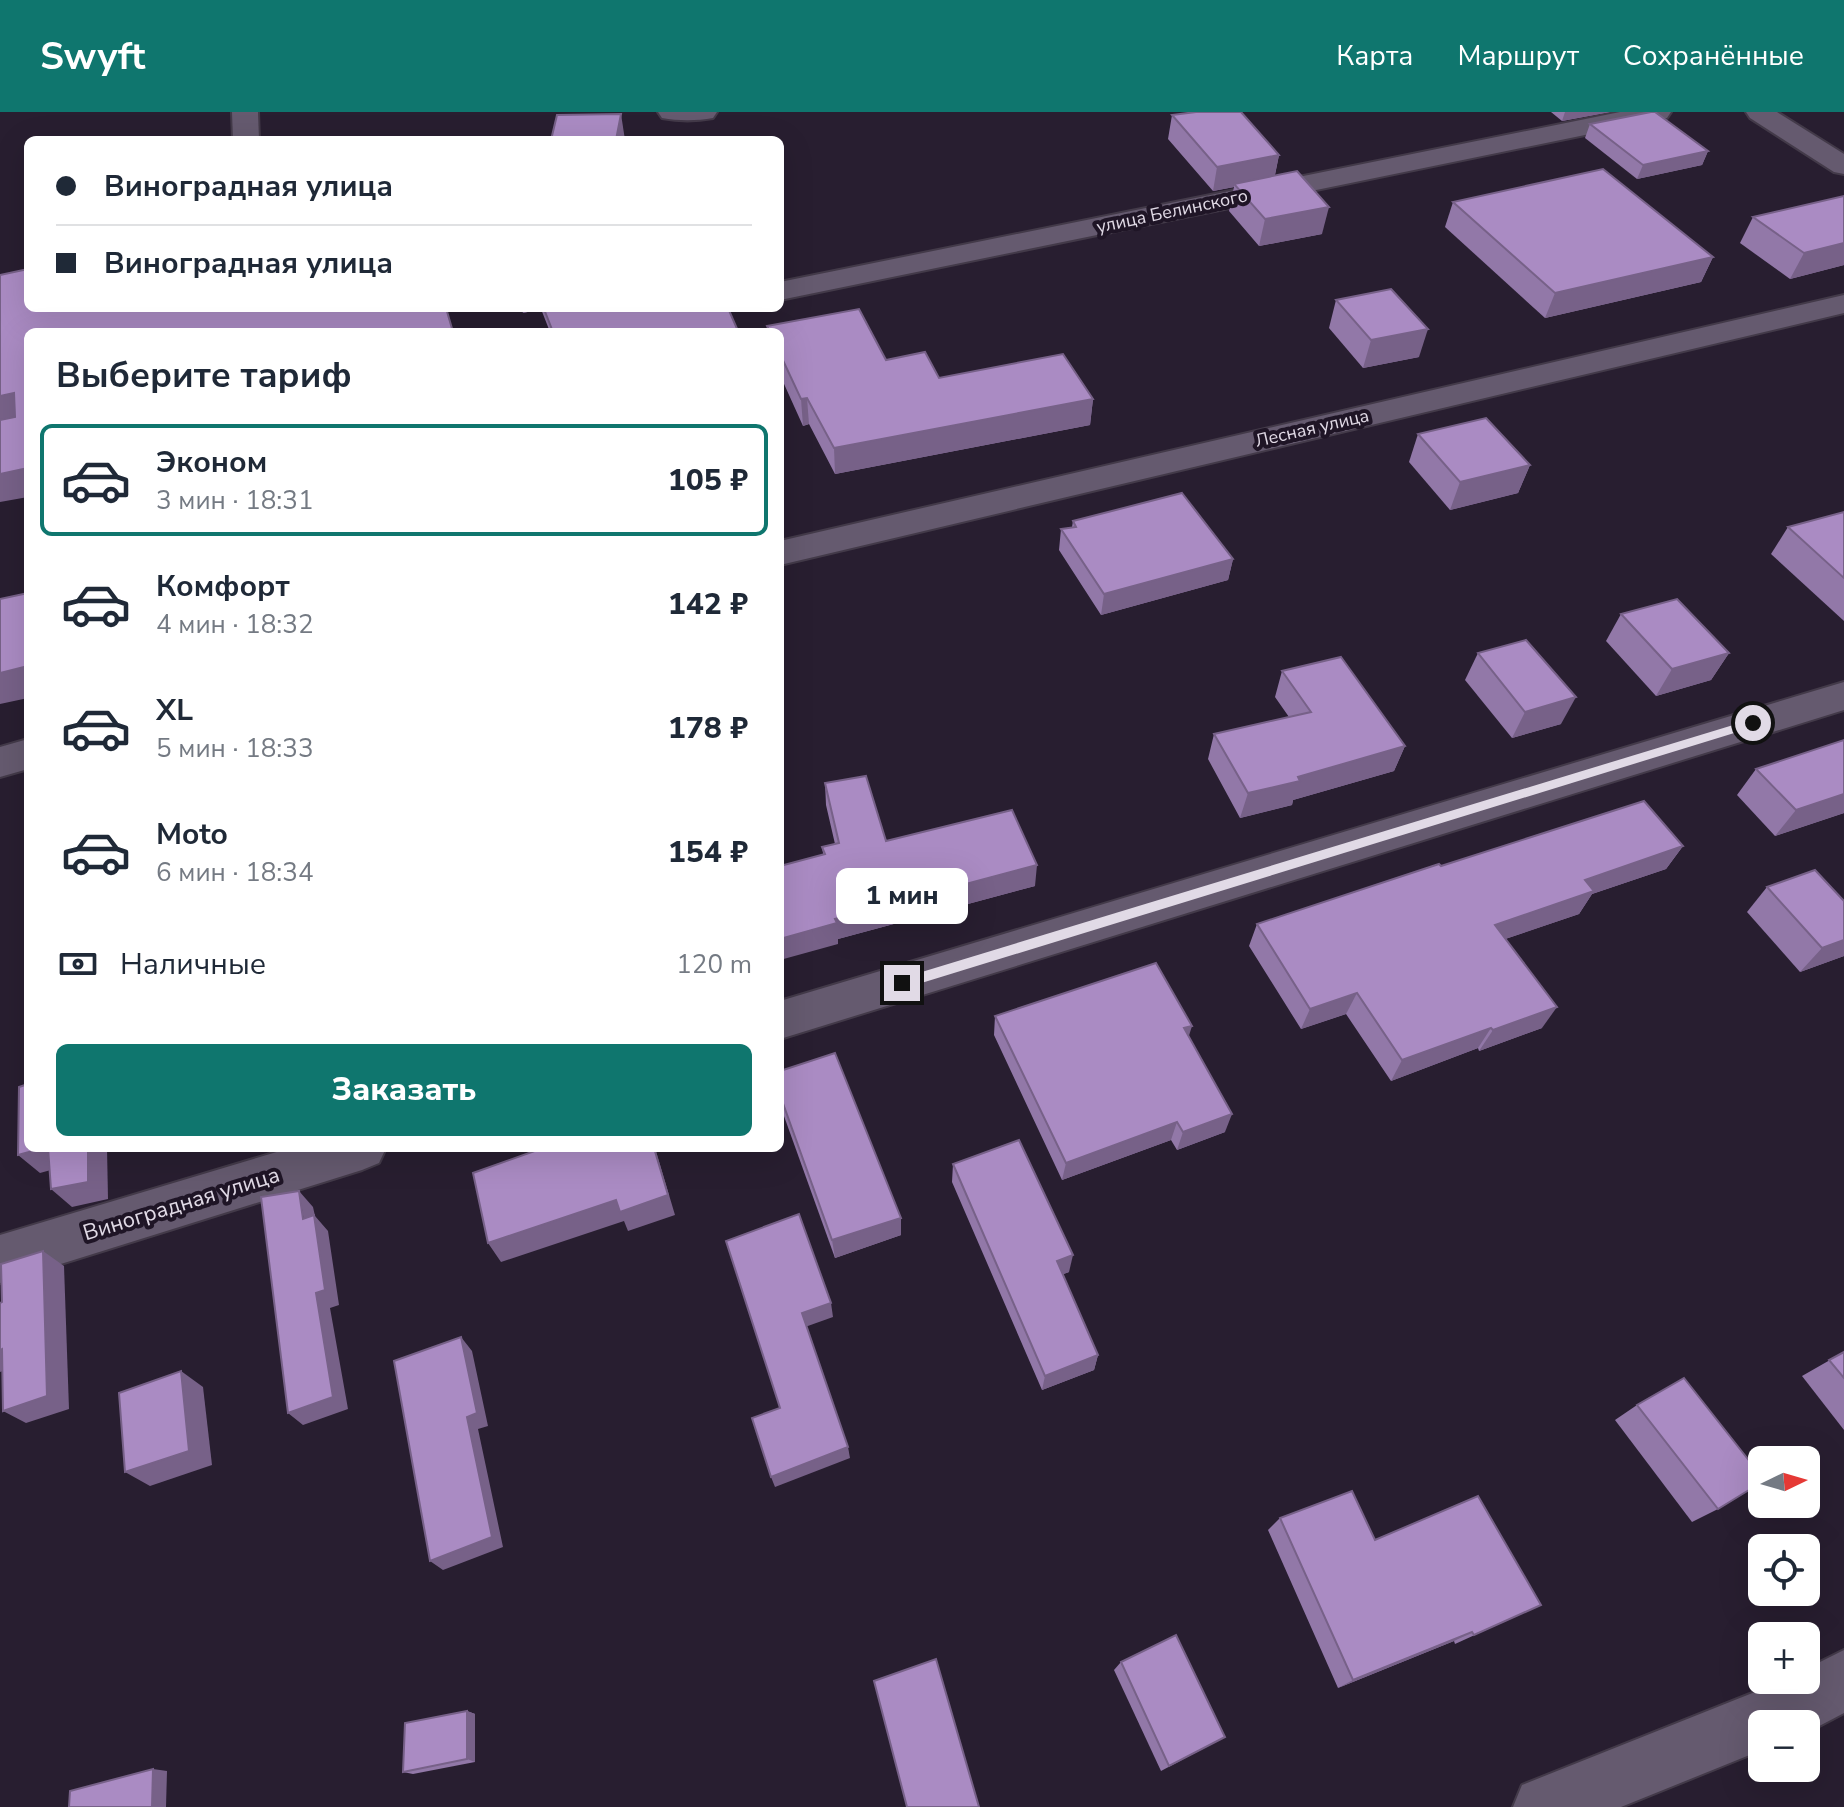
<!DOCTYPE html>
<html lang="ru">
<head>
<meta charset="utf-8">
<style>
  :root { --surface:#fff; --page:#f6f6f7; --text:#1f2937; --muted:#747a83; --line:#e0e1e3; --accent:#0f766e }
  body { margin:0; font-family:"Nunito Sans",sans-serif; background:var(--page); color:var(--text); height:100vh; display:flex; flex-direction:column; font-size:30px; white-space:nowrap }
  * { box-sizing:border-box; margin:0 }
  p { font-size:26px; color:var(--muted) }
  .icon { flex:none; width:44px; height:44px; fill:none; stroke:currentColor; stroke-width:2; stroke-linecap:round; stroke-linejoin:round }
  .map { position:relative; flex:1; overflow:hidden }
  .drawer { position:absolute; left:24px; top:216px; width:760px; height:824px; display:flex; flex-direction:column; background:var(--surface); border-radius:12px; box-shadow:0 8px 32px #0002 }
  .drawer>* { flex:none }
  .hud { position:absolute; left:24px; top:24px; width:760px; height:176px; border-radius:12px; box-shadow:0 8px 32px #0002; display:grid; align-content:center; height:176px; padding:0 32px; background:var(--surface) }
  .needle { width:52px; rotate:85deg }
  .tools { position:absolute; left:1748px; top:1334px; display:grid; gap:16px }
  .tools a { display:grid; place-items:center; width:72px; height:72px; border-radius:12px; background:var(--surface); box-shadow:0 8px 32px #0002; font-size:40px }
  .end { position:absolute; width:36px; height:36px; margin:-18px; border:10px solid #e1dae6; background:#111; box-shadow:0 0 0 4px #111 }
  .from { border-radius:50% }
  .bubble { position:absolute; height:56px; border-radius:12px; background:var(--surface); box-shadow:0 8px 32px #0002; font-size:26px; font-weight:800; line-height:56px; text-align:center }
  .hud b { display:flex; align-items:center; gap:28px; height:76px; font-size:30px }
  .hud b+b { border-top:2px solid var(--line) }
  .hud i { width:20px; height:20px; background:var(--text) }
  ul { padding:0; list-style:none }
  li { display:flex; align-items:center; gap:24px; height:112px; margin:0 16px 12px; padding:0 16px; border:4px solid transparent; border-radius:12px }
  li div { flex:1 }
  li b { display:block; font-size:30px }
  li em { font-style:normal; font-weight:800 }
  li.selected { border-color:var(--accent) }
  li>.icon { width:72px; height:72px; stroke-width:1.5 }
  h2 { padding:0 32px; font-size:36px; line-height:96px }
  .pay { display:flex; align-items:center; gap:20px; height:88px; padding:0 32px; font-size:30px }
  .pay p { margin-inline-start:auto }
  .button { display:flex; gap:16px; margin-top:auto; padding:16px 32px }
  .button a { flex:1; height:92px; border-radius:12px; background:var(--accent); color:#fff; font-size:32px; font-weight:800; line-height:92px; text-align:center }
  header { display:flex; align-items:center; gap:48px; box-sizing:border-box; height:112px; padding:0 40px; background:var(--accent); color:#fff }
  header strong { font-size:38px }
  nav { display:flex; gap:44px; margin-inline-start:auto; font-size:28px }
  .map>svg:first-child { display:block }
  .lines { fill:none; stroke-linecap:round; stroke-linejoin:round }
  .street-casing { stroke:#433a49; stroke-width:4 }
  .street { fill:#655a6f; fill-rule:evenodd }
  .wall { fill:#9278a8 }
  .shaded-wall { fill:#776188 }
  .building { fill:#aa8bc3; stroke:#776188; stroke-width:2 }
  .route { fill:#e1dae6 }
  .labels { text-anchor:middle; stroke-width:8; stroke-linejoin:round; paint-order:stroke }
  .far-street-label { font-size:18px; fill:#e1dae6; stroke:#1f1526 }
  .street-label { font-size:22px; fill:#e1dae6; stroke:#1f1526 }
</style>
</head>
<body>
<header>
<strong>Swyft</strong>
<nav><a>Карта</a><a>Маршрут</a><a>Сохранённые</a></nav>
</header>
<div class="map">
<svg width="1844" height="1695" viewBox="0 0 1844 1695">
  <rect width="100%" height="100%" fill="#281e30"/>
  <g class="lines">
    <defs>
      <g id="street">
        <polygon points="232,0 258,0 259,28 233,28"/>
        <path d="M 658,0 L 717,0 L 713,6 C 697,9 678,9 662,6 Z"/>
        <polygon points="1620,0 1671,0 1667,6 1658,8 780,188 780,170"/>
        <polygon points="1746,0 1777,0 1844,42 1844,62 1834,60 1750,6"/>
        <polygon points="1844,183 1844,201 780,453 780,429"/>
        <polygon points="1844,570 1844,598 780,927 780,889"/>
        <polygon points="28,627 28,657 0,665 0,635"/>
        <polygon points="290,1036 386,1036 379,1051 362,1058 0,1171 0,1123"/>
        <polygon points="1844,1538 1844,1601 1806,1621 1806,1612 1762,1612 1762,1638 1621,1695 1513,1695 1522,1673 1785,1568 1806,1568 1806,1557"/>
      </g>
    </defs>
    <use href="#street" class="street-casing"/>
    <use href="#street" class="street"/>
  </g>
  <g class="wall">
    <polygon points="1551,0 1610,0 1562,9"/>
    <polygon points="1172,3 1279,43 1275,63 1322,122 1259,134 1229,99 1234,75 1213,79 1168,27"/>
    <polygon points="1590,12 1708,39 1702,53 1637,67 1585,26"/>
    <polygon points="1844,84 1844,153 1790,167 1740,131 1753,105"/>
    <polygon points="1453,90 1713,145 1701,170 1545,206 1445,115"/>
    <polygon points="1336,188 1419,245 1363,256 1329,216"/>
    <polygon points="522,196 728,196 738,220 550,220 541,197 523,201"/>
    <polygon points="767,214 886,248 939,266 1093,287 1090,313 835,362 809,312 803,314 780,263 780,220 768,220"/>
    <polygon points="1418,322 1530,353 1518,381 1450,398 1409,350"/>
    <polygon points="1844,400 1844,509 1771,442 1788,415"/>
    <polygon points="1073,409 1233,447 1228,468 1101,503 1059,438 1061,417 1072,415"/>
    <polygon points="1621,502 1729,541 1711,568 1656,584 1606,529"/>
    <polygon points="1478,541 1561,612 1512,626 1465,568"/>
    <polygon points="1282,559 1405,634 1394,659 1293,688 1292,693 1240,706 1208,647 1214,622 1289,605 1275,585"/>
    <polygon points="1844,628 1844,701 1775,724 1737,683 1756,657"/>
    <polygon points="825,671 886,729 1035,774 838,827 838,832 822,735 835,732 826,693"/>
    <polygon points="1683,734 1666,757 1592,782 1579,802 1505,827 1542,916 1479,939 1478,936 1391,969 1346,902 1301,917 1249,834 1257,812 1441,754"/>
    <polygon points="1767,775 1844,789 1844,844 1800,860 1747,800"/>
    <polygon points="995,904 1188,924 1225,1020 1177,1038 1171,1028 1062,1068 994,923"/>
    <polygon points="780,959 901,1123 835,1146 780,993"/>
    <polygon points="953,1052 1069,1160 1063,1162 1098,1243 1094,1258 1042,1278 952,1070"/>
    <polygon points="1844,1240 1844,1318 1802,1264"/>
    <polygon points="1637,1293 1718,1397 1692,1410 1615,1308"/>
    <polygon points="1280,1406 1375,1428 1541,1493 1455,1532 1454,1529 1338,1576 1268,1418"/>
    <polygon points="1121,1550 1225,1625 1161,1659 1114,1558"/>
    <polygon points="467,1599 475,1602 475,1650 413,1662 403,1660"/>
  </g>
  <g class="shaded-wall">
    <polygon points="1565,0 1610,0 1562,9"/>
    <polygon points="621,2 625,28 616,28"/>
    <polygon points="1708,39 1702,53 1637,67 1643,53"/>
    <polygon points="1279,43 1274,67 1234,72 1234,75 1213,79 1217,55"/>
    <polygon points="1329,95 1322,122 1259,134 1265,107"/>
    <polygon points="1844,131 1844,153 1790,167 1804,141"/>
    <polygon points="1713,145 1701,170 1545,206 1555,181"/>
    <polygon points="522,196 541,196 541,197 523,201"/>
    <polygon points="1428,217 1419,245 1363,256 1371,228"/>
    <polygon points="14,281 28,304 0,313 0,284"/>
    <polygon points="807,286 809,312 803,314 801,287"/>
    <polygon points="1093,287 1090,313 835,362 834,336"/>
    <polygon points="1530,353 1518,381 1450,398 1460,370"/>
    <polygon points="28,356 28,385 0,390 0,362"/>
    <polygon points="1233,447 1228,468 1101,503 1104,482"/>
    <polygon points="1729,541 1711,568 1656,584 1672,557"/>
    <polygon points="28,554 28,586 0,592 0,561"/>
    <polygon points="1576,585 1561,612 1512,626 1525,600"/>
    <polygon points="1405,634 1394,659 1293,688 1292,693 1240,706 1248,681 1298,665"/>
    <polygon points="1844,682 1844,701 1775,724 1796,698"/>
    <polygon points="1683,734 1666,757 1592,782 1579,802 1482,835 1495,813 1585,768"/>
    <polygon points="1037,753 1035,774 838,827 838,832 780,848 780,827 835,807"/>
    <polygon points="1844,828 1844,844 1800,860 1822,836"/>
    <polygon points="1357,881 1346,902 1301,917 1310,897"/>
    <polygon points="1557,895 1542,916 1479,939 1493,918"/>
    <polygon points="1192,914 1186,933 1184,916"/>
    <polygon points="1491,916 1478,936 1391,969 1402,948"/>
    <polygon points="1232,1002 1225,1020 1177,1038 1183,1020"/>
    <polygon points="1177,1010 1171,1028 1062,1068 1066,1051"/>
    <polygon points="44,1036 49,1036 69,1053 40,1061 18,1043"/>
    <polygon points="88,1036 107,1036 108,1087 72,1095 51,1077"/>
    <polygon points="654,1036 655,1036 675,1103 628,1119 624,1109 501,1150 488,1131"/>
    <polygon points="299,1079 313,1095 315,1104 328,1119 339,1193 330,1196 348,1297 303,1313 288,1301 316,1181"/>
    <polygon points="901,1106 901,1123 835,1146 832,1128"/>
    <polygon points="43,1139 64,1154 69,1297 26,1311 3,1299"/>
    <polygon points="1073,1143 1069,1160 1054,1166 1057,1149"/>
    <polygon points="831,1191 833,1205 805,1215 802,1201"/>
    <polygon points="461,1225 472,1239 488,1314 478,1317 503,1435 443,1458 430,1449 467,1305"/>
    <polygon points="2,1237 25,1251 0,1260 0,1238"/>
    <polygon points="1098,1243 1094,1258 1042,1278 1045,1264"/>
    <polygon points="181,1259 203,1275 212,1353 150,1374 125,1360"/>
    <polygon points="848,1335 850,1346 775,1375 771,1365"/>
    <polygon points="1472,1520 1454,1529 1338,1576 1353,1568"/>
    <polygon points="467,1599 475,1602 475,1650 467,1647"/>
    <polygon points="153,1657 167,1659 166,1695 152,1695"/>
  </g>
  <g class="building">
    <polygon points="1196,0 1241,0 1279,43 1217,55 1172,3"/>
    <polygon points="1651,0 1655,0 1708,39 1643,53 1590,12"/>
    <polygon points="621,2 616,28 551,28 557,3"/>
    <polygon points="1603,57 1713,145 1555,181 1453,90"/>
    <polygon points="1297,59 1329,95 1265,107 1234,72"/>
    <polygon points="1844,84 1844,131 1804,141 1753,105"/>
    <polygon points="28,157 28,196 446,196 453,220 28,220 28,356 0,362 0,308 15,305 14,281 0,284 0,163"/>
    <polygon points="1391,177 1428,217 1371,228 1336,188"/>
    <polygon points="614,196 728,196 738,219 731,220 553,220 544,197"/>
    <polygon points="859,197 886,248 925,240 939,266 1063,242 1093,287 834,336 807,286 801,287 780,242 780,220 770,220 767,214"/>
    <polygon points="1486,306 1530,353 1460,370 1418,322"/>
    <polygon points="1182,381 1233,447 1104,482 1061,417 1076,415 1073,409"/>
    <polygon points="1844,400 1844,466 1788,415"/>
    <polygon points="28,481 28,554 0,561 0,487"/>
    <polygon points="1677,487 1729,541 1672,557 1621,502"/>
    <polygon points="1526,528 1576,585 1525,600 1478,541"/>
    <polygon points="1341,545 1405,634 1298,665 1300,669 1248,681 1214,622 1311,600 1282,559"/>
    <polygon points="1844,628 1844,682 1796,698 1756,657"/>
    <polygon points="866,664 886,729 1012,698 1037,753 835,807 837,811 780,827 780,754 825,742 822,735 839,731 825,671"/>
    <polygon points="1644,689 1683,734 1585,768 1594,779 1495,813 1557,895 1493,918 1491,916 1402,948 1357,881 1310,897 1257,812 1439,752 1441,754"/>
    <polygon points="1815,758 1844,789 1844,828 1822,836 1767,775"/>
    <polygon points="1156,851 1192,914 1184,916 1232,1002 1183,1020 1177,1010 1066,1051 995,904"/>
    <polygon points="835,941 901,1106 832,1128 780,983 780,959"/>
    <polygon points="28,972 28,1036 44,1036 18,1043 19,975"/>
    <polygon points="1019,1028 1073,1143 1057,1149 1098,1243 1045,1264 953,1052"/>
    <polygon points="48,1036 88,1036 88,1070 51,1077"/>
    <polygon points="543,1036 654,1036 668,1083 620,1100 616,1088 488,1131 473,1061"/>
    <polygon points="299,1079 303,1107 314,1103 325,1178 316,1181 333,1285 288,1301 261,1085"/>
    <polygon points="799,1102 831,1191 802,1201 848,1335 771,1365 752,1306 780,1296 726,1129"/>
    <polygon points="43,1139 47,1284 3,1299 2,1237 0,1238 0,1191 2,1190 1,1152"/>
    <polygon points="461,1225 477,1301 467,1305 492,1425 430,1449 394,1249"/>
    <polygon points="1844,1240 1844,1266 1829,1248"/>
    <polygon points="181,1259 189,1339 125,1360 119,1281"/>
    <polygon points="1684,1266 1762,1365 1762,1370 1718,1397 1637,1293"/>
    <polygon points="1352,1379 1375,1428 1478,1384 1541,1493 1474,1523 1472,1520 1353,1568 1280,1406"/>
    <polygon points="1176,1523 1225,1625 1169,1654 1121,1550"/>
    <polygon points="936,1547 979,1695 907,1695 874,1569"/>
    <polygon points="467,1599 467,1647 403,1660 405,1611"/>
    <polygon points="153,1657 152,1695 69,1695 70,1679"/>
  </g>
  <polygon class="route" points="1753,607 1759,611 1757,614 902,877 895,871 902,866"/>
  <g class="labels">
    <g class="far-street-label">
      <text transform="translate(1172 99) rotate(-12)" y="6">улица Белинского</text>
      <text transform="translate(1312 316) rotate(-13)" y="6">Лесная улица</text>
    </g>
    <g class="street-label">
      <text transform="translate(181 1091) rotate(-17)" y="8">Виноградная улица</text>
    </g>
  </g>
</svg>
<div class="tools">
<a><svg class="needle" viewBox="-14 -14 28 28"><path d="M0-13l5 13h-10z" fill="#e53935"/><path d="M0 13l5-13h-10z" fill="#747a83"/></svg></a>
<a><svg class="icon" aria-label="locate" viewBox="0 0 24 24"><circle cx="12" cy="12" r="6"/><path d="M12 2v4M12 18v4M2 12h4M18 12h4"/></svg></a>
<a>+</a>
<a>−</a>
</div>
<i class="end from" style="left:1753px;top:611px"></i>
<i class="end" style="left:902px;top:871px"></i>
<div class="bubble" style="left:836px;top:756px;width:132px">1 мин</div>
<div class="hud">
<b><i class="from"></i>Виноградная улица</b>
<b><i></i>Виноградная улица</b>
</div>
<section class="drawer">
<h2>Выберите тариф</h2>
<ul>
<li class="selected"><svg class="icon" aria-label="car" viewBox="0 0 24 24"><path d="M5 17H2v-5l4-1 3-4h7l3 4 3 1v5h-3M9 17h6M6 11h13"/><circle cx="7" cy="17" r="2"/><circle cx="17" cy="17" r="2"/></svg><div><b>Эконом</b><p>3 мин · 18:31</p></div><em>105 ₽</em></li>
<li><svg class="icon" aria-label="car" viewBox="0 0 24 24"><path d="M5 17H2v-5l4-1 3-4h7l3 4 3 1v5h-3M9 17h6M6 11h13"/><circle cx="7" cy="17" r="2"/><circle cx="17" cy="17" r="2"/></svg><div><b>Комфорт</b><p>4 мин · 18:32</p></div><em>142 ₽</em></li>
<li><svg class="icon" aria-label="car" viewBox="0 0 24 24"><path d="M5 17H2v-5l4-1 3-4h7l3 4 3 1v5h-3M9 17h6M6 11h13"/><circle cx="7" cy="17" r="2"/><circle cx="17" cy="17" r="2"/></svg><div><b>XL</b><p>5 мин · 18:33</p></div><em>178 ₽</em></li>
<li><svg class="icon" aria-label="car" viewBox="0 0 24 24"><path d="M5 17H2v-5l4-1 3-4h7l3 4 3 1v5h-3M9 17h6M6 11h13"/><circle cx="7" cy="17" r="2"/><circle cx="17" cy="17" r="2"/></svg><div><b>Moto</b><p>6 мин · 18:34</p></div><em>154 ₽</em></li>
</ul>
<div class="pay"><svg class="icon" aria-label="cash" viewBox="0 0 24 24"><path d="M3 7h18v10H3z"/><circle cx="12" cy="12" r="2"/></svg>Наличные<p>120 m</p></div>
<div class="button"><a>Заказать</a></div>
</section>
</div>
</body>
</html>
